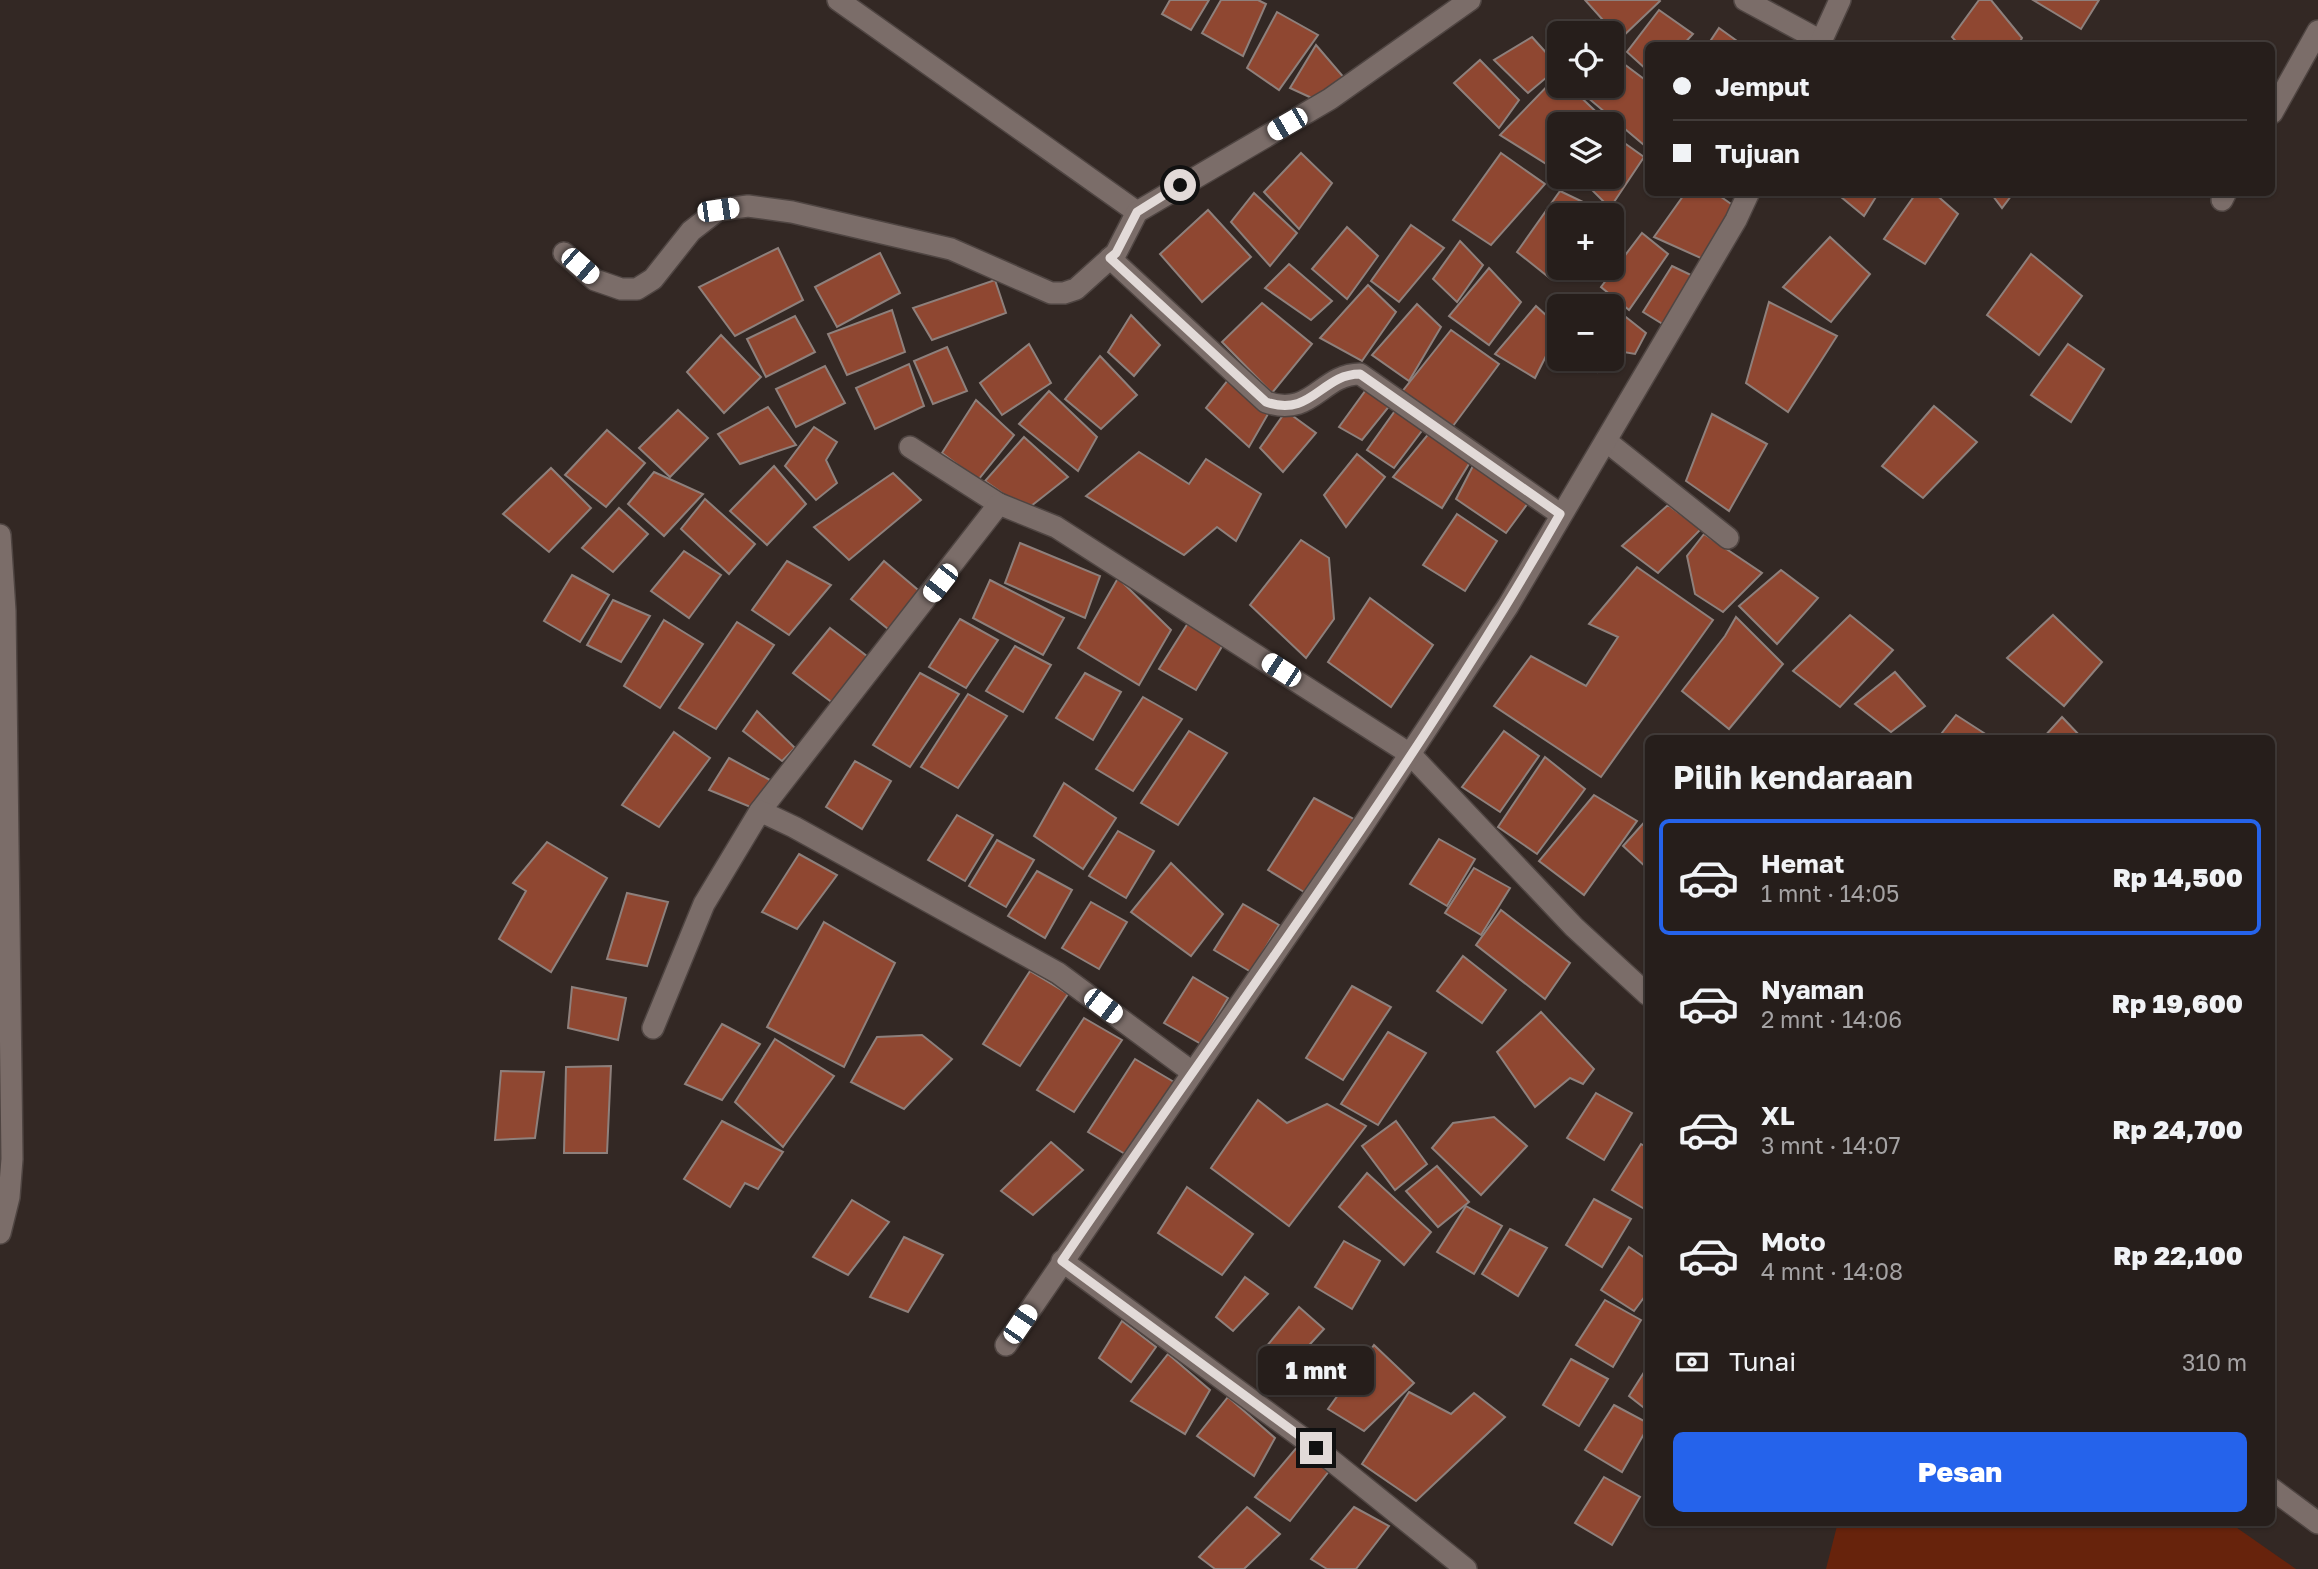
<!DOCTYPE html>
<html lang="id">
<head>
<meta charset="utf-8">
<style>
  :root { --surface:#261e1b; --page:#322b28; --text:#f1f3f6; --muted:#a4a2a3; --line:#423c3a; --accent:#2563eb }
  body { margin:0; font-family:"Golos Text",sans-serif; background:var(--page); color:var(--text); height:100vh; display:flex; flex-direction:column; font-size:26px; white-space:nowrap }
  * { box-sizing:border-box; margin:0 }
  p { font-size:23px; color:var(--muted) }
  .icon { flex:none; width:38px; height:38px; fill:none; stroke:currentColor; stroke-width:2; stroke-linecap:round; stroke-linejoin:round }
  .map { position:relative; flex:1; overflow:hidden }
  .details { position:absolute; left:1645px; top:735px; width:630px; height:791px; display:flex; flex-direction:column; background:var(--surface); border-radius:10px; box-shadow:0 2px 5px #0004,0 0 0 2px var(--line) }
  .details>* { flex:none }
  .guide { position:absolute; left:1645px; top:42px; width:630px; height:154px; border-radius:10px; box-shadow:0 2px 5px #0004,0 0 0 2px var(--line); display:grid; align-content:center; height:154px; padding:0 28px; background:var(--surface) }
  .buttons { position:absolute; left:1547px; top:21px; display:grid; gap:14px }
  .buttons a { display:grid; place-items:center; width:77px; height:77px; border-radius:10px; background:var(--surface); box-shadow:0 2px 5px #0004,0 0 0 2px var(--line); font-size:35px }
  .end { position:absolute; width:32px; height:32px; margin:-16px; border:9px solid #e2dad8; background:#111; box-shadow:0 0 0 4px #111 }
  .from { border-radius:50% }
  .bubble { position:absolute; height:49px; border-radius:10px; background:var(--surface); box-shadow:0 2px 5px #0004,0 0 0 2px var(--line); font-size:23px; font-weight:800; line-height:49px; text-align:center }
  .car { position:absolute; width:21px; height:42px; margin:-21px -10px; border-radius:9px; box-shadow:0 0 5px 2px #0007; background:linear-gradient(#fff 24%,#345 0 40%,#fff 0 76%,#345 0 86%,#fff 0) }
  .guide b { display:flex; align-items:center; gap:24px; height:66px; font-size:26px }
  .guide b+b { border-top:2px solid var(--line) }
  .guide i { width:18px; height:18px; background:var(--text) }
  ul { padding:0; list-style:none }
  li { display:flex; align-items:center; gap:21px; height:116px; margin:0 14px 10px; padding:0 14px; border:4px solid transparent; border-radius:10px }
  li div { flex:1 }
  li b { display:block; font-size:26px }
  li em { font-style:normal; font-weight:800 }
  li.on { border-color:var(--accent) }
  li>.icon { width:63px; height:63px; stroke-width:1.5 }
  h2 { padding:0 28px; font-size:32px; line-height:84px }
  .pay { display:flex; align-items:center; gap:18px; height:77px; padding:0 28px; font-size:26px }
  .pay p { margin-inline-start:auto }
  .primary-button { display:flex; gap:14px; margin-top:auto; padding:14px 28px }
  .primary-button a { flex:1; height:80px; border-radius:10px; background:var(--accent); color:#fff; font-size:28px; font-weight:800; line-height:80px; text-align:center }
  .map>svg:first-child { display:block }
  .green { fill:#67230c }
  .building { fill:#8f4731; stroke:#8e807c; stroke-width:2 }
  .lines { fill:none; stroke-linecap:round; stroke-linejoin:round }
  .street-casing { stroke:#4f4542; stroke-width:24 }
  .street { stroke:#7b6d69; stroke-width:21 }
  .route { stroke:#e2dad8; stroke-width:9 }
</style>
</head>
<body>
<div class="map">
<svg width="2318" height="1569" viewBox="0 0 2318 1569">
  <rect width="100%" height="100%" fill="#332824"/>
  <polygon class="green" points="1838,1522 2230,1523 2296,1569 1826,1569"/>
  <g class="building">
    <polygon points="1170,0 1209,0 1191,30 1162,14"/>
    <polygon points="1221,0 1258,0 1266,4 1243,56 1202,33"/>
    <polygon points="1585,0 1659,0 1660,1 1620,39"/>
    <polygon points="1979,0 1991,0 2022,38 2018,46 1960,46 1952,37"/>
    <polygon points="2033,0 2099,0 2081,29"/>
    <polygon points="1659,10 1693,34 1682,46 1648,46 1648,71 1627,52"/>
    <polygon points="1277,12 1318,35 1279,90 1247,68"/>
    <polygon points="1595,20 1605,33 1571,33"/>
    <polygon points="1719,28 1744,46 1707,46"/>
    <polygon points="1532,37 1559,67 1528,93 1494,60"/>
    <polygon points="1316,45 1346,80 1314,99 1290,88"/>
    <polygon points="1612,55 1648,82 1648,139 1644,145 1581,92 1586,86 1612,86"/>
    <polygon points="1480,60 1519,100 1499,128 1454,83"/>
    <polygon points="1558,75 1559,86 1569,86 1609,124 1559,124 1559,172 1500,135"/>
    <polygon points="1616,137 1644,157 1610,208 1585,183 1590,177 1612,177 1612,143"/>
    <polygon points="1301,153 1332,183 1299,229 1264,192"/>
    <polygon points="1501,153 1545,184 1491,245 1453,220"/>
    <polygon points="1560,191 1604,212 1601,215 1559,215 1559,268 1551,279 1517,252"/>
    <polygon points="1686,192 1714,192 1734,206 1703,259 1654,237"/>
    <polygon points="1835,192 1879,192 1864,216"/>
    <polygon points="1917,192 1933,192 1958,214 1925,264 1884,239"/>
    <polygon points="1990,192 2014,192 2002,208"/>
    <polygon points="1254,193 1297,233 1270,266 1231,222"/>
    <polygon points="1208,210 1251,257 1202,302 1160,254"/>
    <polygon points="1411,225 1444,248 1399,302 1371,281"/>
    <polygon points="1347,227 1378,256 1347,299 1312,269"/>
    <polygon points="1642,233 1668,254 1629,310 1601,287"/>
    <polygon points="1830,237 1870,274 1831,322 1783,287"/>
    <polygon points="1460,241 1483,265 1457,302 1433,279"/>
    <polygon points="778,248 803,300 735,336 699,287"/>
    <polygon points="880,253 900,293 837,327 815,287"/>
    <polygon points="2031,254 2082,296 2039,355 1987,315"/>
    <polygon points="1289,264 1332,301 1311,320 1265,288"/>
    <polygon points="1672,266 1693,276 1666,326 1643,312"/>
    <polygon points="1489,268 1521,302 1489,345 1449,316"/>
    <polygon points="995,280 1006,313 932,340 913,308"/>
    <polygon points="1368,285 1396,312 1362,361 1320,338"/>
    <polygon points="1769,302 1837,336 1788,412 1746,383"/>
    <polygon points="1262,303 1312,344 1272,393 1222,342"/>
    <polygon points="1417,304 1441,327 1409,381 1372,355"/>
    <polygon points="1536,306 1559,327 1559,330 1535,378 1495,354"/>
    <polygon points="1612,306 1646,333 1635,354 1618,351 1612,357"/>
    <polygon points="892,310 905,352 847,375 828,334"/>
    <polygon points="1131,315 1160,345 1134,376 1108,352"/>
    <polygon points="795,316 815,352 766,377 747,339"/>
    <polygon points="1451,330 1499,364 1453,426 1401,393"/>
    <polygon points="721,335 761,377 724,413 687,372"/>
    <polygon points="1029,344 1051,383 1002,415 980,383"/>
    <polygon points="2068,344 2104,369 2071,422 2031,395"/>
    <polygon points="947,347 967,391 933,404 914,361"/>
    <polygon points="1100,356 1137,395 1101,429 1065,399"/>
    <polygon points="1572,359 1610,359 1597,372"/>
    <polygon points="909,364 924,406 875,429 856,388"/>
    <polygon points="825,366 845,403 796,427 776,389"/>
    <polygon points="1228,380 1268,414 1249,447 1206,408"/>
    <polygon points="1368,387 1391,404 1362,440 1339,427"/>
    <polygon points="1049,391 1097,437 1078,471 1019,424"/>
    <polygon points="976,400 1014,435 978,480 942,453"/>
    <polygon points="1934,406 1977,442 1923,498 1882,466"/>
    <polygon points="768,407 796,445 740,464 718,434"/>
    <polygon points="1397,408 1424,428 1394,468 1367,450"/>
    <polygon points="678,410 708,438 670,477 639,448"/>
    <polygon points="1286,411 1316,433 1283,472 1260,448"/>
    <polygon points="1712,414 1767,444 1729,511 1686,481"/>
    <polygon points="814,427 837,442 826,460 837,483 816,500 785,466"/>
    <polygon points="607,430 645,463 606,507 565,475"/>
    <polygon points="1430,432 1472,459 1442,508 1393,477"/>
    <polygon points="1024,437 1068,477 1026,510 985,481"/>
    <polygon points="1139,452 1189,484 1206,459 1261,494 1236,541 1217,527 1184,555 1086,496"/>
    <polygon points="1357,454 1385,477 1346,527 1324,495"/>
    <polygon points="1475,462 1531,499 1506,533 1456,499"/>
    <polygon points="774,466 806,504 767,545 730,511"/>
    <polygon points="551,468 591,508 549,552 503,514"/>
    <polygon points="654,472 703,494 664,536 628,504"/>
    <polygon points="893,473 921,500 849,560 814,527"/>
    <polygon points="705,499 755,544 729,574 681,529"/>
    <polygon points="1668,505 1701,529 1658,573 1622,546"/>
    <polygon points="619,508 648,534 613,572 582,548"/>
    <polygon points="1457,514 1497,541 1465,591 1423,565"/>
    <polygon points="1704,534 1762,573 1723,612 1695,594 1687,556"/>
    <polygon points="1301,540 1329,558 1334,619 1306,658 1250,605"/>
    <polygon points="1020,543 1100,576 1085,618 1005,583"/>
    <polygon points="684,551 721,575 689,618 651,591"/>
    <polygon points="787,561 831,585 789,635 752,610"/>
    <polygon points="884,561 924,595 893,633 851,599"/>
    <polygon points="1637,567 1713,620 1601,777 1494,706 1531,656 1586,686 1618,637 1589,624"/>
    <polygon points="1781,570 1818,598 1777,644 1739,606"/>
    <polygon points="572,575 609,595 580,642 544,621"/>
    <polygon points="1118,578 1171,630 1139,685 1078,648"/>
    <polygon points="990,580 1064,618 1043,655 973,618"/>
    <polygon points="1370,598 1433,645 1391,707 1328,662"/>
    <polygon points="613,600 650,616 621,662 587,645"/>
    <polygon points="1850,615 1893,650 1840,707 1793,671"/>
    <polygon points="2053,615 2102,662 2064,706 2007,658"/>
    <polygon points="1736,617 1783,664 1729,729 1682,691 1725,636"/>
    <polygon points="960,619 998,640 966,688 929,667"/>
    <polygon points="664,620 703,644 660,708 624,686"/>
    <polygon points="737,622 774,645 716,729 679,708"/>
    <polygon points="1188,623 1224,643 1196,690 1159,669"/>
    <polygon points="830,628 872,660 834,704 793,673"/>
    <polygon points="1015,646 1051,665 1023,712 986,691"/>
    <polygon points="1895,672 1925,706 1891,732 1855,704"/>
    <polygon points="920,673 959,694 910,767 873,745"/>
    <polygon points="1085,673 1121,692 1093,740 1056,718"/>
    <polygon points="968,694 1007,716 958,788 921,767"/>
    <polygon points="1143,697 1182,719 1133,791 1096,769"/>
    <polygon points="757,711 795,748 782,761 743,731"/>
    <polygon points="1956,715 1987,735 1983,738 1938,738"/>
    <polygon points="2062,717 2082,738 2043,738"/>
    <polygon points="1189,731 1227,753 1178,825 1141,803"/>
    <polygon points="1504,731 1539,756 1500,812 1462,787"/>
    <polygon points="674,732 710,758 659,827 622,805"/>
    <polygon points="1545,757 1585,789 1537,854 1498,827"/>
    <polygon points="729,758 770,780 753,808 709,790"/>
    <polygon points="855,761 891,781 862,829 826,807"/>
    <polygon points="1064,783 1116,818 1083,869 1034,836"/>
    <polygon points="1594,795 1637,821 1584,895 1539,861"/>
    <polygon points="1314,798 1354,819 1304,892 1268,870"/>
    <polygon points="957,815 993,835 965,881 928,860"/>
    <polygon points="1648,818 1648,869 1623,846"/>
    <polygon points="1118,831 1154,851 1126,898 1089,876"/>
    <polygon points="1439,839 1475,859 1447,906 1410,884"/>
    <polygon points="997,840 1034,860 1006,907 969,886"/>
    <polygon points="547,842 607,878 551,972 499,939 526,891 513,883"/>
    <polygon points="799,854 837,875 797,929 762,912"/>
    <polygon points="1171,863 1223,914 1191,956 1131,912"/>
    <polygon points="1474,868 1510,888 1481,935 1445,913"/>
    <polygon points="1037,871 1072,890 1045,938 1008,916"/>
    <polygon points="627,893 668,902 647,966 607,959"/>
    <polygon points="1091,902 1127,922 1099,969 1062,948"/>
    <polygon points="1243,904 1279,925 1251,972 1214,950"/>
    <polygon points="1501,910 1570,963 1545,999 1476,945"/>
    <polygon points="824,922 895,963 844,1067 767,1027"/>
    <polygon points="1463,956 1506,990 1482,1023 1437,991"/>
    <polygon points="1030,971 1068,994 1020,1066 983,1044"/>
    <polygon points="1193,977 1228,998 1201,1044 1164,1023"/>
    <polygon points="1352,986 1391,1007 1343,1080 1306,1058"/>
    <polygon points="572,987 626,998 618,1040 568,1028"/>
    <polygon points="1541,1012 1594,1069 1583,1084 1570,1078 1535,1107 1497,1052"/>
    <polygon points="1084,1018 1122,1040 1074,1112 1037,1090"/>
    <polygon points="722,1024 760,1044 722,1100 685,1084"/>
    <polygon points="1388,1032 1426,1053 1378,1125 1341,1104"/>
    <polygon points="922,1035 952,1059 904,1109 851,1082 877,1037"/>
    <polygon points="775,1039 834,1076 783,1147 735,1102"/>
    <polygon points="1135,1059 1174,1082 1125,1154 1088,1132"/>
    <polygon points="611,1066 607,1153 564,1153 566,1067"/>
    <polygon points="501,1071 544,1072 535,1138 495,1140"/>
    <polygon points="1596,1093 1632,1113 1604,1160 1567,1138"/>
    <polygon points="1258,1100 1287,1123 1327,1104 1366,1126 1289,1226 1211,1168"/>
    <polygon points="1494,1117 1527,1146 1481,1195 1432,1148 1453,1123"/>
    <polygon points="722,1121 783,1152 758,1189 745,1183 730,1207 684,1179"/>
    <polygon points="1396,1121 1427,1164 1395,1190 1362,1146"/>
    <polygon points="1051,1142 1083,1170 1033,1215 1001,1191"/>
    <polygon points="1641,1144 1648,1148 1648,1211 1612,1190"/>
    <polygon points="1437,1166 1469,1202 1438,1227 1406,1191"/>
    <polygon points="1367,1173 1431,1232 1404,1265 1339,1207"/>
    <polygon points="1187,1187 1253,1234 1222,1275 1158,1233"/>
    <polygon points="1594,1199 1631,1219 1602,1267 1566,1245"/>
    <polygon points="852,1200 889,1222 848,1275 813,1257"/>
    <polygon points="1466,1206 1502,1226 1474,1274 1437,1252"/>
    <polygon points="1510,1229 1547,1248 1518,1296 1482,1274"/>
    <polygon points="904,1237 943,1255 908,1312 870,1297"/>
    <polygon points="1344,1241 1380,1261 1352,1309 1315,1287"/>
    <polygon points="1629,1247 1648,1260 1648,1292 1634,1311 1601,1290"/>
    <polygon points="1245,1277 1268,1294 1233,1331 1216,1317"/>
    <polygon points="1605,1300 1641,1320 1613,1367 1576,1345"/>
    <polygon points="1299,1307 1324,1329 1289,1367 1266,1347"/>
    <polygon points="1122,1321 1156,1347 1131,1382 1099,1358"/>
    <polygon points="1374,1345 1414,1383 1364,1431 1328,1409"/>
    <polygon points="1168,1354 1210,1390 1185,1434 1131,1401"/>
    <polygon points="1571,1359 1608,1379 1579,1426 1543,1405"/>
    <polygon points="1648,1366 1648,1411 1629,1396"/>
    <polygon points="1409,1392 1451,1414 1474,1393 1505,1417 1416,1501 1362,1464"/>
    <polygon points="1228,1397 1275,1438 1254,1476 1197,1436"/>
    <polygon points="1614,1405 1648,1423 1648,1427 1622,1472 1585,1450"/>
    <polygon points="1298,1446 1333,1466 1290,1521 1255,1497"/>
    <polygon points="1604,1477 1640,1497 1612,1545 1575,1523"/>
    <polygon points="1247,1507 1280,1534 1244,1569 1215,1569 1199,1557"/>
    <polygon points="1354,1507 1389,1526 1356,1569 1327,1569 1311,1559"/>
  </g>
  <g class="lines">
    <defs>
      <g id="street">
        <polyline points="838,0 1137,212"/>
        <polyline points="1745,0 1821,41"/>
        <polyline points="1819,46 1840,0"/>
        <polyline points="2272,113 2318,31"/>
        <polyline points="2222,200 2226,192"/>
        <polyline points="564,253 595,280 621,289 637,289 653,279 691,231 718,210 748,206 792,212 951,249 1051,293 1064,293 1076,289 1116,253 1137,212 1330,99 1470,0"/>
        <path d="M 1110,258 L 1266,402 C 1312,418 1321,374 1360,374 L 1560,514"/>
        <polyline points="1606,441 1728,538"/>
        <polyline points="910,447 999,504"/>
        <polyline points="0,535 5,611 12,1159 9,1197 0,1233"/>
        <polyline points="760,811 999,504 1056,527 1410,754 1574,927 1648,995"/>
        <polyline points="653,1028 704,904 760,811 794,827 1058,973 1192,1072"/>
        <polyline points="1062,1261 1316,1448 1466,1569"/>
        <polyline points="1006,1345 1361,828 1508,606 1736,220 1749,192"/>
        <polyline points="2272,1489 2318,1523"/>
      </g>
    </defs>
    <use href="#street" class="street-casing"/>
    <use href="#street" class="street"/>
  </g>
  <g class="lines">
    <path class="route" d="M 1180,185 L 1137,212 L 1116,253 L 1110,258 L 1266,402 C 1312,418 1321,374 1360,374 L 1560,514 C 1412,773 1230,1014 1062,1261 L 1316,1448"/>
  </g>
</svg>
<div class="buttons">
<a><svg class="icon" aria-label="locate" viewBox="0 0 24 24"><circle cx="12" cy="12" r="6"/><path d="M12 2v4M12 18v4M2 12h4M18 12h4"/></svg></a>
<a><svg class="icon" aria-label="layers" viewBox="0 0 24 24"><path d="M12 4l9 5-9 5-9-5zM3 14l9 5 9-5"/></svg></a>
<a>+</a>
<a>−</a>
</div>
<i class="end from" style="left:1180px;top:185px"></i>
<i class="end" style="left:1316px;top:1448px"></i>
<div class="bubble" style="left:1258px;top:1346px;width:116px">1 mnt</div>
<i class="car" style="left:1287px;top:124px;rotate:240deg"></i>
<i class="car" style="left:718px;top:210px;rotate:82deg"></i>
<i class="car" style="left:580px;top:266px;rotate:131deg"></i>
<i class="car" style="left:940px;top:583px;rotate:218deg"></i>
<i class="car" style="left:1281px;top:670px;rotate:303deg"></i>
<i class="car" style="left:1103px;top:1006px;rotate:127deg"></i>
<i class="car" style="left:1020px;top:1324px;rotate:34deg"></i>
<div class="guide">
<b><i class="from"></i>Jemput</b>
<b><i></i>Tujuan</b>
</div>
<section class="details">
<h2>Pilih kendaraan</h2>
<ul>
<li class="on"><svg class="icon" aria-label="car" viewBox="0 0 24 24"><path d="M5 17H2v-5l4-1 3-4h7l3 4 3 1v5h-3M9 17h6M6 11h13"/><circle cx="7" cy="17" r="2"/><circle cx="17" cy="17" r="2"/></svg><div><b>Hemat</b><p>1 mnt · 14:05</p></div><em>Rp 14,500</em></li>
<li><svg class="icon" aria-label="car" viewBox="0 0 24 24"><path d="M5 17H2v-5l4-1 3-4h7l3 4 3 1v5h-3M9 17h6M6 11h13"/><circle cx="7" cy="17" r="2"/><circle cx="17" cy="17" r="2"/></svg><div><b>Nyaman</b><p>2 mnt · 14:06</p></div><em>Rp 19,600</em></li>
<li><svg class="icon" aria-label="car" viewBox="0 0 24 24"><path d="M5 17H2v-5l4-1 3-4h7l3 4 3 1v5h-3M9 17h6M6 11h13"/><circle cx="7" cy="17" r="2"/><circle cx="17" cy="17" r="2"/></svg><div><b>XL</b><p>3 mnt · 14:07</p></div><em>Rp 24,700</em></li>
<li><svg class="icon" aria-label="car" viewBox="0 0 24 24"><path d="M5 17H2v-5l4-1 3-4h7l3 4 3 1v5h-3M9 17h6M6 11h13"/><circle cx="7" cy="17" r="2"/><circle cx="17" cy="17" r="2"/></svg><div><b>Moto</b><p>4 mnt · 14:08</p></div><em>Rp 22,100</em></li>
</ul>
<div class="pay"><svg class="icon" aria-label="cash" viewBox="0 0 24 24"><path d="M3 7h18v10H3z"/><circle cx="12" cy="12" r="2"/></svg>Tunai<p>310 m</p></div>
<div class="primary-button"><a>Pesan</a></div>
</section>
</div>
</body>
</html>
